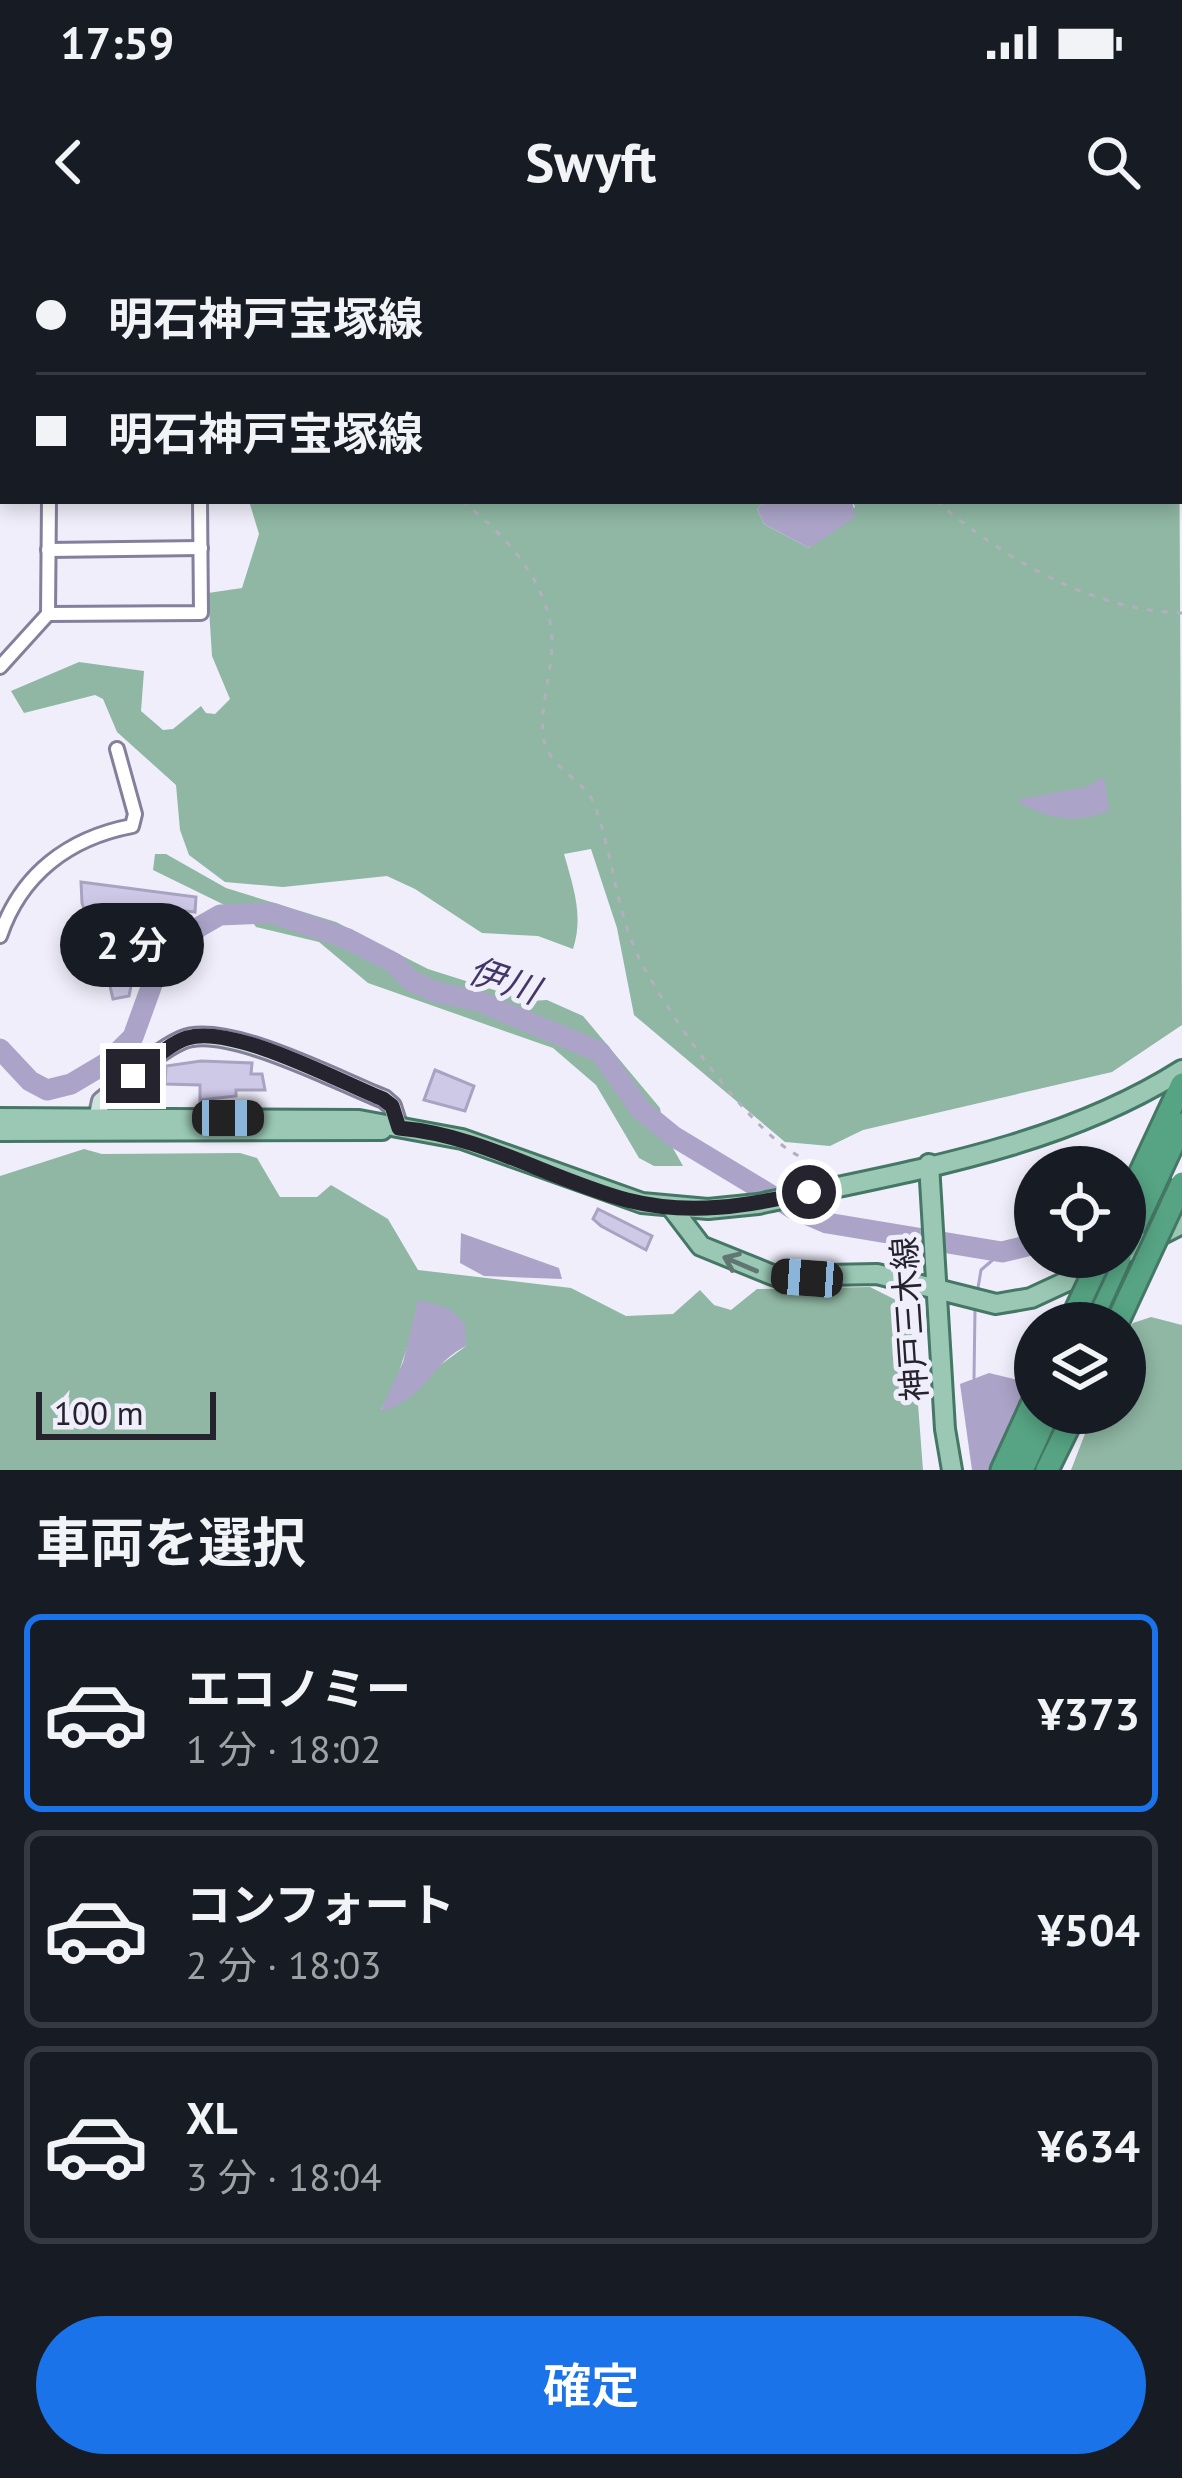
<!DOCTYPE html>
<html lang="ja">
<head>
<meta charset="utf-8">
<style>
  :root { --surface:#171b24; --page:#20242c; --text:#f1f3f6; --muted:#9ea1a6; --line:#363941; --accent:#1a73e8 }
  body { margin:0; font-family:"PT Sans","Noto Sans JP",sans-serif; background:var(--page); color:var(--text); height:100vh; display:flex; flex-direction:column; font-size:45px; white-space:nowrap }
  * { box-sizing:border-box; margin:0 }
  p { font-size:39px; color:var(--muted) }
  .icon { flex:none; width:66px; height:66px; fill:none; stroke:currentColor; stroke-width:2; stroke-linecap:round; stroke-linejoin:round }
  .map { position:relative; height:1230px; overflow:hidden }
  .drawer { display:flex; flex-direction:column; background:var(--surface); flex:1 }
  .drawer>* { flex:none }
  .hud { position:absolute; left:0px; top:0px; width:1182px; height:264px; box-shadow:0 6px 18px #0003; display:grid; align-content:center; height:264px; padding:0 36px; background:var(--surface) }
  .buttons { position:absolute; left:1014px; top:906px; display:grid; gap:24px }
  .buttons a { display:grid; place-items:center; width:132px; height:132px; border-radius:50%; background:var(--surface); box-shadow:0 6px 18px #0003; font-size:60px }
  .scale { position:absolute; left:36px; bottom:30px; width:180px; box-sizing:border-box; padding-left:12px; border:6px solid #25232e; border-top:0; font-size:33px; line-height:42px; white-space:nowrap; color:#25232e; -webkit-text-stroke:9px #f0eefb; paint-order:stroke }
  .end { position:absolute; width:54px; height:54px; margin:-27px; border:15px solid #25232e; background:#fff; box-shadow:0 0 0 6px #fff }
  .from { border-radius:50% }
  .bubble { position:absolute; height:84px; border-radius:42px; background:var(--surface); box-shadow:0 6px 18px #0003; font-size:39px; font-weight:600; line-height:84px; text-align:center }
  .car { position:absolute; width:36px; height:72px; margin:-36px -18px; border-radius:15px; box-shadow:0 0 9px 3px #0007; background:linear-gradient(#222 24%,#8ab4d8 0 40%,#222 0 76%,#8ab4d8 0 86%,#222 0) }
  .hud b { display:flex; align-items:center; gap:42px; height:114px; font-size:45px }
  .hud b+b { border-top:3px solid var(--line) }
  .hud i { width:30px; height:30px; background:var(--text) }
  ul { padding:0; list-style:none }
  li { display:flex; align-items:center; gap:36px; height:198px; margin:0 24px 18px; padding:0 12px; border:6px solid var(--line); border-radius:18px }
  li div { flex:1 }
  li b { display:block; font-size:45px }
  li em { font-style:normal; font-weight:600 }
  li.current { border-color:var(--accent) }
  li>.icon { width:108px; height:108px; stroke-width:1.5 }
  h2 { padding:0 36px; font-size:54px; line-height:144px }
  .button { display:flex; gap:24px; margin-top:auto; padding:24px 36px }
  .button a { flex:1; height:138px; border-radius:72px; background:var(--accent); color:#fff; font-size:48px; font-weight:600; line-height:138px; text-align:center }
  .status { display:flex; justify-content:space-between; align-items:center; height:84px; padding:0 60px; background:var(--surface); direction:ltr }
  .status svg { height:33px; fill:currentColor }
  header { display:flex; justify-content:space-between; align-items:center; height:156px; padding:0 36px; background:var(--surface); font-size:54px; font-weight:600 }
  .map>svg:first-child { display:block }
  .forest { fill:#8fb7a3; fill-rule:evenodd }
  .water { fill:#aba4c8 }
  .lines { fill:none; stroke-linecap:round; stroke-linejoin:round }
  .stream { stroke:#aba4c8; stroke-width:3 }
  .river { stroke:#aba4c8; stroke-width:21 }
  .building { fill:#cfc9e8; stroke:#a9a3c1; stroke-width:3 }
  .street-casing { stroke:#857f9b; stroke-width:18 }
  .secondary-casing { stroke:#857f9b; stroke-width:22 }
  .primary-casing { stroke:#457765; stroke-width:24 }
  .highway-casing { stroke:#457765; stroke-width:27 }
  .path { stroke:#b2b0bc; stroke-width:3; stroke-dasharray:6 9; stroke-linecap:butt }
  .street { stroke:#fff; stroke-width:12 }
  .secondary { stroke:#cce4da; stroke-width:16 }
  .primary { stroke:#9ac8b5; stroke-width:18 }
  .highway { stroke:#56a483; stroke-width:21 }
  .highway-bridge-casing { stroke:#457765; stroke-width:27; stroke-linecap:butt }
  .highway-bridge { stroke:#56a483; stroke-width:21 }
  .oneway { stroke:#607672 }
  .route { stroke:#25232e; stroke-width:15 }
  .labels { text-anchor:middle; stroke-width:10; stroke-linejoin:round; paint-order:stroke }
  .street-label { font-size:33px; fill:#25232e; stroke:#f0eefb }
  .water-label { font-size:36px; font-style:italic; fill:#443768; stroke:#f0eefb }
</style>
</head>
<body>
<div class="status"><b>17:59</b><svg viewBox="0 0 49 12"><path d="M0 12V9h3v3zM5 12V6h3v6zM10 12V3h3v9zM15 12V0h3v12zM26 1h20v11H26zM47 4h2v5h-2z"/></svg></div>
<header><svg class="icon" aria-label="back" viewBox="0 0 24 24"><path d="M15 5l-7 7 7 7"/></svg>Swyft<svg class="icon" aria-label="search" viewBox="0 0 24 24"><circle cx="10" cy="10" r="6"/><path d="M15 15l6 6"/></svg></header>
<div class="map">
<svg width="1182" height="1230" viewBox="0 0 1182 1230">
  <rect width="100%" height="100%" fill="#f0eefb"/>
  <g class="forest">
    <polygon points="114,0 1182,0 1182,90 1179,3"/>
    <path d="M 1179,137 L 1182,785 L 1112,832 L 863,890 L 830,906 L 785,902 L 634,775 L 617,688 L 591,609 L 564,614 C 573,646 584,676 573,709 L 538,696 L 482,693 L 415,649 L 387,636 L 283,647 L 225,642 L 189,615 L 180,590 L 176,545 L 117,492 L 103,459 L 95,455 L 24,473 L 11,451 L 79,422 L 144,431 L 141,471 L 163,490 L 173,489 L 201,466 L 206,473 L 215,474 L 230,459 L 212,416 L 208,353 L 242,348 L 259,294 L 249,261 L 766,261 L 757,269 L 764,284 L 809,308 L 855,267 L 852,261 L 1179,261 Z"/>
    <polygon points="155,614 166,614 226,648 336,682 428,729 529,761 547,760 583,776 660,868 665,894 683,926 654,926 639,918 596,845 553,808 368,743 319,702 256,687 249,677 153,630"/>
    <path d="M 84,909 L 102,914 L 240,913 L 257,918 L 280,957 L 317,957 L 331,945 L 388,979 L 418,1030 L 571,1048 L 626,1076 L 673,1074 L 700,1050 L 714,1065 L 731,1070 L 757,1049 L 870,1047 L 900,1062 L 913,1098 L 923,1230 L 0,1230 L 0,936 ZM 411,1095 L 466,1106 L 381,1169 L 392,1153 Z"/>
    <polygon points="1151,1077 1182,1085 1182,1230 1071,1230 1093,1173 1125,1173 1125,1093 1133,1083"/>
  </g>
  <g class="water">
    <polygon points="766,261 852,261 856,277 809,308 764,284 757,269"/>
    <path d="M 1104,537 L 1109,571 C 1074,584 1048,580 1016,560 L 1085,547 Z"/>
    <polygon points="461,993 559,1028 562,1039 484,1036 460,1023"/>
    <path d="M 418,1060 L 449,1068 L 465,1084 L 466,1106 C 426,1127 432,1155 380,1172 L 403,1122 Z"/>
    <polygon points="989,1133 1035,1144 1035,1173 1046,1173 1053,1230 972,1230 960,1144"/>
  </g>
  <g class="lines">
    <g class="stream">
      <polyline points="977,1054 981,1030 1002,1012"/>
      <polyline points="974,1138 975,1070"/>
    </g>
    <polyline class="river" points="0,809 30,841 47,850 71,844 108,822 133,797 154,739 173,709 199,687 220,675 272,673 348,699 394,723 410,740 435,752 478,761 600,812 640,869 673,896 792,968 827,983 1002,1012 1035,1004"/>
  </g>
  <g class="building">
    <polygon points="81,642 196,657 195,672 186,671 179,680 117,673 132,741 129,756 113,759 93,673 85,672 82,663"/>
    <polygon points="201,821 252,823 251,834 262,834 265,850 236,850 236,856 200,860 200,845 165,844 166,826"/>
    <polygon points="435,830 474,846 465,871 424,860"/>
    <polygon points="598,969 652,996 646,1010 601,986 593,979"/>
  </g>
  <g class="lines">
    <defs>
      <g id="street">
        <polyline points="82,0 82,3"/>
        <polyline points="0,50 3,49"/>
        <polyline points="0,243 3,243"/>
        <polyline points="48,310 201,308"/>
        <polyline points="48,374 201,373 200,261"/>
        <polyline points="0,427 48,374 49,261"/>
        <path d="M 0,696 C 21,634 69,598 132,586 L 135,574 L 117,509"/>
      </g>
      <path id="secondary" d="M 95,888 L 101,861 C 126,842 153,813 182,800 C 225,781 340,842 384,859 L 392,866 L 399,888"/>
      <g id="primary">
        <path d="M 0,878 L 359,880 L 462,899 L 642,963 L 708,969 L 758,964 C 902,932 1056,910 1182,830"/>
        <polyline points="0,891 382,890"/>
        <polyline points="929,924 945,1189 952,1230"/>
        <polyline points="672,968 701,1006 775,1036 877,1034 996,1064 1031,1058 1102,1025"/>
        <polyline points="1125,1013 1182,984"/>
      </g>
      <g id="highway">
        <polyline points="1125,966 1182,844"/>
        <polyline points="1125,1007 1182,884"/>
        <polyline points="1090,1083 1120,1017"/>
        <polyline points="1002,1230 1035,1158"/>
        <polyline points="1022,1230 1048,1173"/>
        <polyline points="1047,1230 1075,1173"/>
      </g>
    </defs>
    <use href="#street" class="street-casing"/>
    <use href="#secondary" class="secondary-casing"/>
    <use href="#primary" class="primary-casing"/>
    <use href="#highway" class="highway-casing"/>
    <g class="path">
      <polyline points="149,0 151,3"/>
      <polyline points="253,0 254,3"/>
      <polyline points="855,0 857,3"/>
      <path d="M 462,261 C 505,294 552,345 552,403 C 552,433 540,465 543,494 C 546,529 585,538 595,566 C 614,618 616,675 642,724 C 673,780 732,865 782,905 C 797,917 811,920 825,936"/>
      <path d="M 936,261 C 1005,319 1090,370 1182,373"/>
    </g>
    <use href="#street" class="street"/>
    <use href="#secondary" class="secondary"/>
    <use href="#primary" class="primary"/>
    <use href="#highway" class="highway"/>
    <defs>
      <g id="highway-bridge">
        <polyline points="1070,1083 1101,1017"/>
        <polyline points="1117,1083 1182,943"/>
      </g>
    </defs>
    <use href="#highway-bridge" class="highway-bridge-casing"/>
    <use href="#highway-bridge" class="highway-bridge"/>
  </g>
  <defs><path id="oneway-shaft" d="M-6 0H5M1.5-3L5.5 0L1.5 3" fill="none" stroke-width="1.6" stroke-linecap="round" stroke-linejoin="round" transform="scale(3)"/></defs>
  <use class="oneway" href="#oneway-shaft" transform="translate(740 1024) rotate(-157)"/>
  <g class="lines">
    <path class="route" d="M 133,836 C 149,824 168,804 187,798 C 233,784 338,841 383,859 L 392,866 L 399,888 C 481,895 549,939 627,960 C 689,976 749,966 809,952"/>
  </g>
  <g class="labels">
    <g class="street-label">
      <text transform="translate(909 1079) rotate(-94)" y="12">神戸三木線</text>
    </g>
    <g class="water-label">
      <text transform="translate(504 740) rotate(19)" y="13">伊川</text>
    </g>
  </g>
</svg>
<div class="buttons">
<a><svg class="icon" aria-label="locate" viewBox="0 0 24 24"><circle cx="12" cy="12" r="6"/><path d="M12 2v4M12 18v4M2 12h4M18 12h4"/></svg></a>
<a><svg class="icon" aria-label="layers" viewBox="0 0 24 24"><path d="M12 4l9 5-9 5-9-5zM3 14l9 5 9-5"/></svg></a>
</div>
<div class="scale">100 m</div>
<i class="end from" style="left:809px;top:952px"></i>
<i class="end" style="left:133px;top:836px"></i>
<div class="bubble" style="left:60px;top:663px;width:144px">2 分</div>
<i class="car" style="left:228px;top:878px;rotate:90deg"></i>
<i class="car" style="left:807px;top:1038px;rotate:274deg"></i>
<div class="hud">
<b><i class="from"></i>明石神戸宝塚線</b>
<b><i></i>明石神戸宝塚線</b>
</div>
</div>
<section class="drawer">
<h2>車両を選択</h2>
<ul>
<li class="current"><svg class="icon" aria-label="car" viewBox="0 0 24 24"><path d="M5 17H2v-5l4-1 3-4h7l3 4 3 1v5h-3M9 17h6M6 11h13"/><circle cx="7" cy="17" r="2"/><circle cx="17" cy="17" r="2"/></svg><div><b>エコノミー</b><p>1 分 · 18:02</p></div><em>¥373</em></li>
<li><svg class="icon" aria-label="car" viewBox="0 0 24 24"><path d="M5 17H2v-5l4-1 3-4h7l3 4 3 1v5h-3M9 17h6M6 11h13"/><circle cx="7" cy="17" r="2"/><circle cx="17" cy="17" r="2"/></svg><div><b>コンフォート</b><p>2 分 · 18:03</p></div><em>¥504</em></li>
<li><svg class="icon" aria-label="car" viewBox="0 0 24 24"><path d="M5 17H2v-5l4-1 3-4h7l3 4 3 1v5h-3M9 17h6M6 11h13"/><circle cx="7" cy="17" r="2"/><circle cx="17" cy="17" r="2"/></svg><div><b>XL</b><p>3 分 · 18:04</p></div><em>¥634</em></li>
</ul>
<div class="button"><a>確定</a></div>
</section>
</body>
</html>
